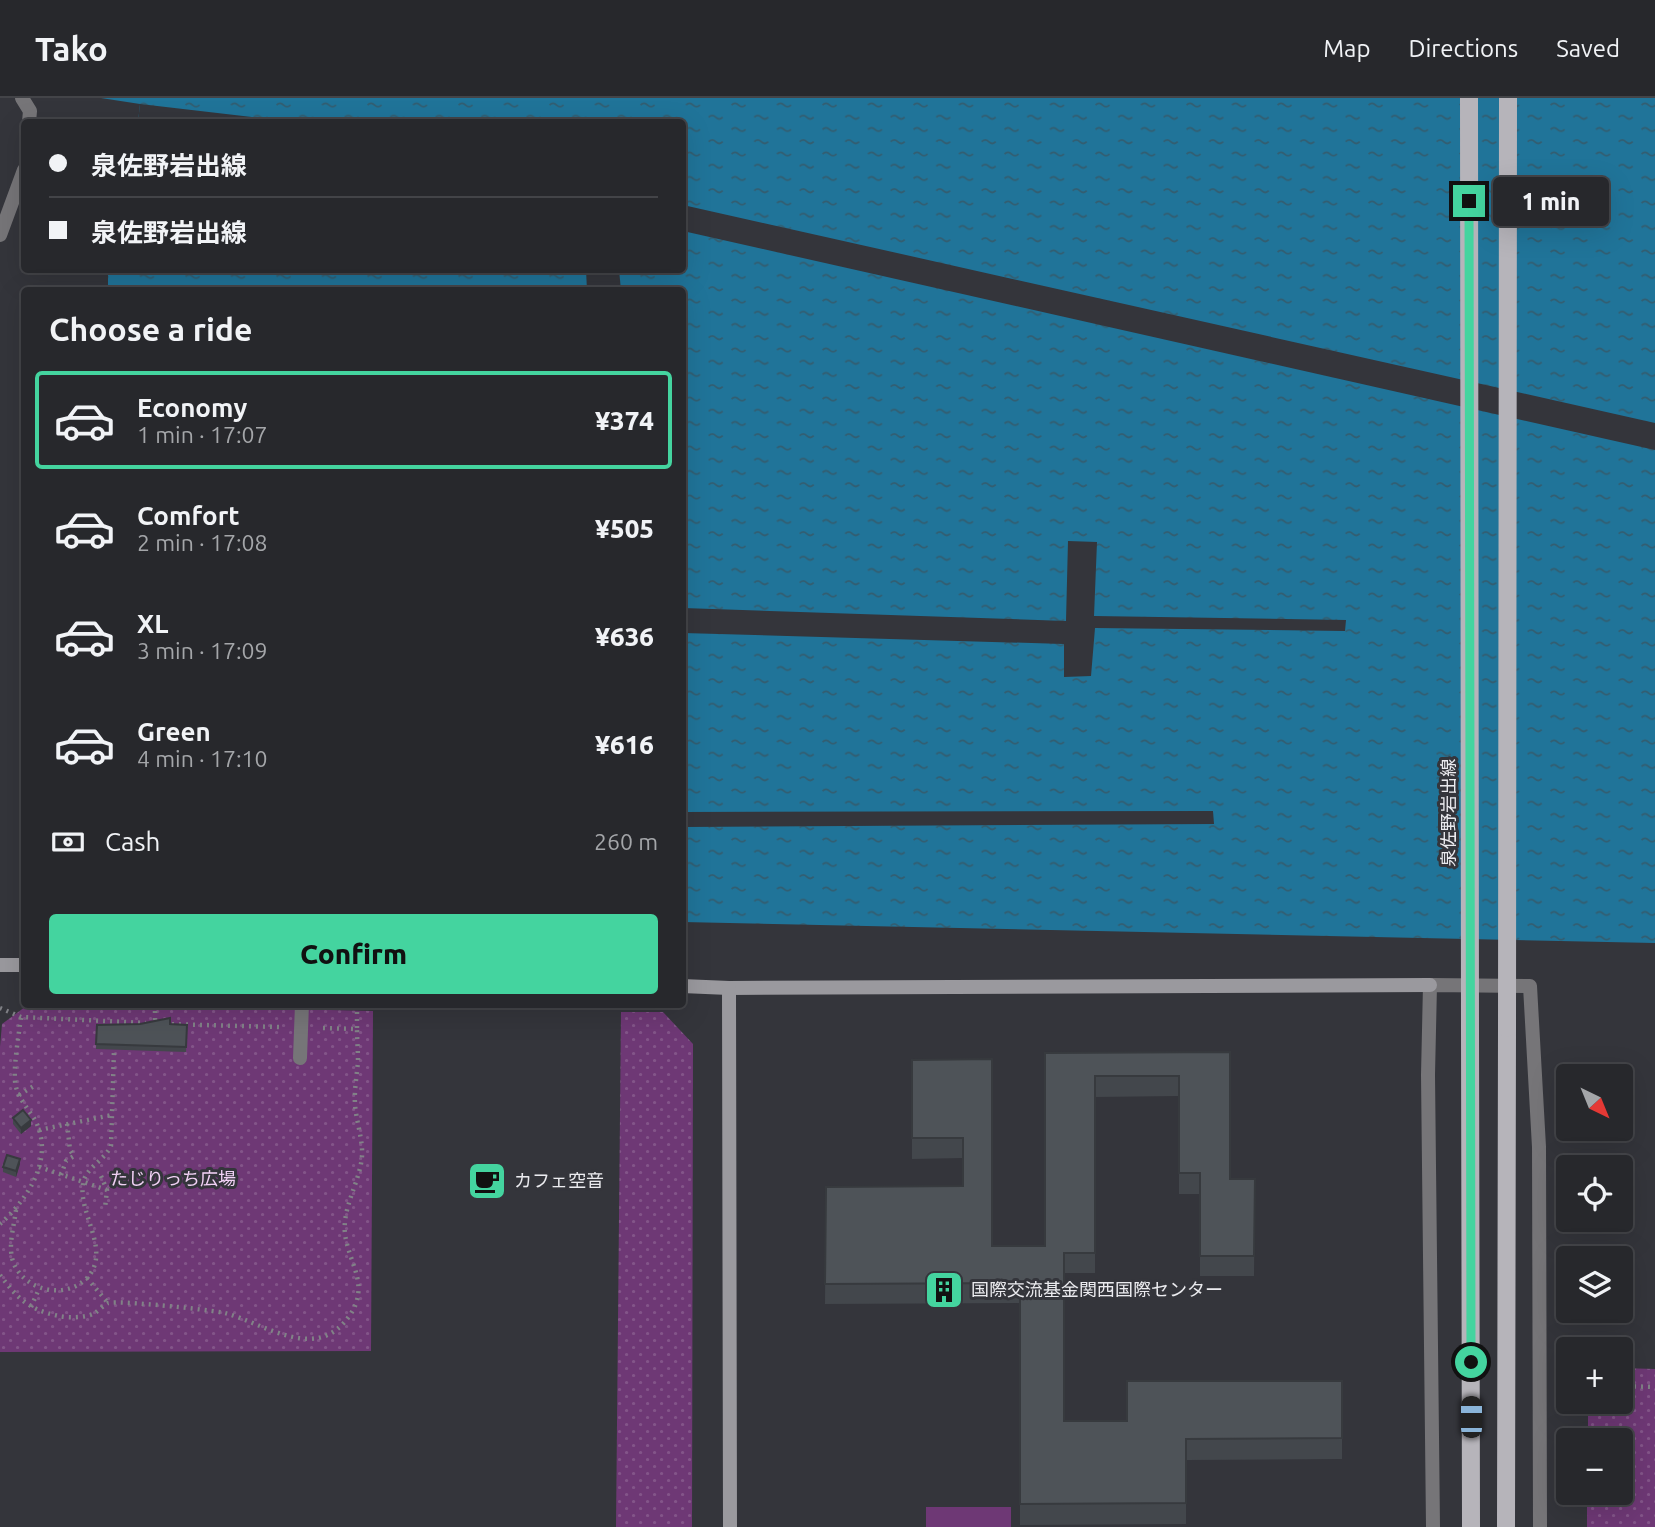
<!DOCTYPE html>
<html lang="en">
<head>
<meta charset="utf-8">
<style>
  :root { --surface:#27282c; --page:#2f3034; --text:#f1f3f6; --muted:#a4a6a9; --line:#434448; --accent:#44d49f }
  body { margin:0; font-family:Ubuntu,"Noto Sans JP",sans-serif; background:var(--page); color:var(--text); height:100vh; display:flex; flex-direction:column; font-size:26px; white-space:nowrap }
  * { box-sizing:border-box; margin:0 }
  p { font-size:23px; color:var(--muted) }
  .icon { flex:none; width:38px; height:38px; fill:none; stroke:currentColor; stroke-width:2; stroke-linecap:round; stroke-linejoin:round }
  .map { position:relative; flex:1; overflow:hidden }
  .details { position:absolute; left:21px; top:189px; width:665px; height:721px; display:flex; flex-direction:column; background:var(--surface); border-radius:7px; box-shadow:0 7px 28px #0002,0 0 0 2px var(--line) }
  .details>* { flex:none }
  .guide { position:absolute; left:21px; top:21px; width:665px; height:154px; border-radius:7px; box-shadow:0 7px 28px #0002,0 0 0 2px var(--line); display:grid; align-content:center; height:154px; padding:0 28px; background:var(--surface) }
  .needle { width:46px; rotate:137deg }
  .controls { position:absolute; left:1556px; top:966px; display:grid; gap:14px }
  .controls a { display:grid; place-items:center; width:77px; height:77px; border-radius:7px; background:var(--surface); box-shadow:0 7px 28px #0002,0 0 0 2px var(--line); font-size:35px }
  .end { position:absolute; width:32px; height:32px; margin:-16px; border:9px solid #44d49f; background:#111; box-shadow:0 0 0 4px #111 }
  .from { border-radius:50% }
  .bubble { position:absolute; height:49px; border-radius:7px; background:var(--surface); box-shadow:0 7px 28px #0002,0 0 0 2px var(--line); font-size:23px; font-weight:800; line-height:49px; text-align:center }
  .car { position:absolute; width:21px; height:42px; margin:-21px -10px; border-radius:9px; box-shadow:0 0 5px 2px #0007; background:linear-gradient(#222 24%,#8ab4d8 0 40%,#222 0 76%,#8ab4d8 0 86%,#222 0) }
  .guide b { display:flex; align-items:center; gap:24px; height:66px; font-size:26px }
  .guide b+b { border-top:2px solid var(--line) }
  .guide i { width:18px; height:18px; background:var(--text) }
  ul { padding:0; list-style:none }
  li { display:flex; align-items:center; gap:21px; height:98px; margin:0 14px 10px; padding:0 14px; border:4px solid transparent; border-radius:7px }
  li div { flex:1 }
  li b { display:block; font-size:26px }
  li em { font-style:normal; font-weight:800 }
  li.active { border-color:var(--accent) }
  li>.icon { width:63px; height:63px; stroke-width:1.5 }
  h2 { padding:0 28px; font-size:32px; line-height:84px }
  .pay { display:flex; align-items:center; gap:18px; height:77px; padding:0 28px; font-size:26px }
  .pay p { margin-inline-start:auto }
  .primary-button { display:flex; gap:14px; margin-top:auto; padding:14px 28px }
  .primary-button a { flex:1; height:80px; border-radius:7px; background:var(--accent); color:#111; font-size:28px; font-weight:800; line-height:80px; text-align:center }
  header { display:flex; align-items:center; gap:42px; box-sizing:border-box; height:98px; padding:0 35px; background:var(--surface); border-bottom:2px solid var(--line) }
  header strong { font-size:33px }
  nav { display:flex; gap:38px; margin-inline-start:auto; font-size:24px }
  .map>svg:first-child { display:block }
  .park { fill:url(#park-dots) }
  .garden { fill:#6e3875 }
  .water { fill:url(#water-ripples) }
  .pier { fill:#34353b }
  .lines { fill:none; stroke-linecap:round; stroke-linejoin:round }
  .path { stroke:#818287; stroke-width:4.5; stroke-dasharray:2 5; stroke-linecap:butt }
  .lane { stroke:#767578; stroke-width:14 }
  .street { stroke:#767578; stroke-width:14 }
  .secondary { stroke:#9a999e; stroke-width:14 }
  .primary { stroke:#b6b4ba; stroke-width:18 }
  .primary-bridge { stroke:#b6b4ba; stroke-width:18 }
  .wall { fill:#43474c }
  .shaded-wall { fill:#373a3e }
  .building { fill:#4e5358; stroke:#373a3e; stroke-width:2 }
  .route { stroke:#44d49f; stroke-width:9 }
  .labels { text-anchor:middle; stroke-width:6; stroke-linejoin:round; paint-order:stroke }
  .street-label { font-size:18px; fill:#ebebef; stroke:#34353b }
  .park-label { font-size:18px; fill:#f1d1f5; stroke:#34353b }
  .poi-label { font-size:18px; fill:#ebebef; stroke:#34353b; text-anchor:start }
</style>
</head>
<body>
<header>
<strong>Tako</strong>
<nav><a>Map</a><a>Directions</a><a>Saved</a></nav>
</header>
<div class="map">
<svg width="1655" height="1429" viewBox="0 0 1655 1429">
  <defs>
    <pattern id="park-dots" width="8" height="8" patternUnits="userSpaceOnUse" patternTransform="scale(1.75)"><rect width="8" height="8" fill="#6e3875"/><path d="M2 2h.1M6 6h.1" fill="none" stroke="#835589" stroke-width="1.8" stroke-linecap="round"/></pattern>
    <pattern id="water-ripples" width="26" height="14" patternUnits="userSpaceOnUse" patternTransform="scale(1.75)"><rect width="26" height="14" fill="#207499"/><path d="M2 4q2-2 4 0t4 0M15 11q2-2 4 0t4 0" fill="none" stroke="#335d70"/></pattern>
  </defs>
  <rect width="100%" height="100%" fill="#34353b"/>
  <g class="park">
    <polygon points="29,906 120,907 373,913 371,1253 0,1254 0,949 2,926"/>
    <polygon points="621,914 663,914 693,946 692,1429 616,1429"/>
    <polygon points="1621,1270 1655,1271 1655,1429 1587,1429 1587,1395 1620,1395 1620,1342 1588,1342 1588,1304 1620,1304"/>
  </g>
  <rect class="garden" x="926" y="1409" width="85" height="20"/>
  <polygon class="water" points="101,0 1655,0 1655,845 683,824 682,192 108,192 108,172 682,172 682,24 138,24 140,6"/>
  <g class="pier">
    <polygon points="140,6 295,24 138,24"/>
    <polygon points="683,107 1655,325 1655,352 683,133"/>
    <polygon points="586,172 619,172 621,192 587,192"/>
    <polygon points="1068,443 1097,444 1094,518 1346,522 1345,533 1095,530 1091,578 1064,579 1064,546 683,535 683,510 1066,523"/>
    <polygon points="1213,713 1214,726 682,729 683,714"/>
  </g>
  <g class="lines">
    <g class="path">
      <polyline points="155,906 155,927"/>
      <polyline points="0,910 21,919 146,925"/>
      <polyline points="165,926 279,929"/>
      <polyline points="323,930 357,931 357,906"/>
      <polyline points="19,997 34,988"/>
      <polyline points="39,1032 112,1017"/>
      <polyline points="39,1069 107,1092"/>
      <polyline points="61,1077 66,1063 74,1058 70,1052 67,1025"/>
      <polyline points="101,1078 107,1092 105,1110"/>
      <path d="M 16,1112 C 14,1129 7,1150 14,1166 C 26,1193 65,1202 87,1180 C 112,1153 78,1116 83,1086 C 85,1070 104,1063 111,1048 L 114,952"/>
      <path d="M 0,1126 C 28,1101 55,1060 35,1022 C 29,1012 19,1001 16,989 C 12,975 19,936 21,919"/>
      <path d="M 0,1177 C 17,1200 29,1212 59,1218 C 69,1220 86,1220 95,1215 C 99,1212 104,1207 108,1205 C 118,1202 212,1212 225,1215 C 266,1226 317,1266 350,1217 C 370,1187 349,1166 345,1136 C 342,1109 360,1084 362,1058 C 363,1041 356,1023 355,1006 C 354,992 357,977 358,963 C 358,952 357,942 357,931"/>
      <polyline points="87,1180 108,1205"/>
      <polyline points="31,1209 39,1191"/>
      <polyline points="1620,1288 1655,1289"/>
    </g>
    <polyline class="lane" points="300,960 302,906"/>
    <g class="street">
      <polyline points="22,0 30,13 29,24"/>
      <polyline points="0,137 24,72"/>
      <polyline points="1433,1429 1428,977 1430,887 1530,888 1539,1049 1540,1429"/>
    </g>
    <g class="secondary">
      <polyline points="0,867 24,867"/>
      <polyline points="682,888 729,890 1430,887"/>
      <polyline points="729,890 730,1429"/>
    </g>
    <g class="primary">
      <polyline points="1470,933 1471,1429"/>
      <polyline points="1506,1429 1507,930"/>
    </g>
    <g class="primary-bridge">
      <polyline points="1469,0 1470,933"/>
      <polyline points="1507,930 1508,0"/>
    </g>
  </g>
  <g class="wall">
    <polygon points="170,926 187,927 186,954 96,951 97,927"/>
    <polygon points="1230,954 1230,1081 1255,1081 1254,1178 1200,1178 1200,1096 1179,1096 1179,998 1095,999 1095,1175 1064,1175 1064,1323 1127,1323 1342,1283 1342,1361 1186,1362 1186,1426 1020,1427 1020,1205 825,1206 826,1089 963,1088 963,1060 912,1061 912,962 992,961 992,1148 1045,1148 1045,955"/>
    <polygon points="13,1020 31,1028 21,1036 13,1026"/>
    <polygon points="20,1066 16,1079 3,1074 3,1069"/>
  </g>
  <g class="shaded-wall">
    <polygon points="31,1022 31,1028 21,1036 21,1030"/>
    <polygon points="20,1061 20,1066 16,1079 16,1073"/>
  </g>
  <g class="building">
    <polygon points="170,920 170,926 187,927 186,949 96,946 97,927 140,926"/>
    <polygon points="1230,954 1230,1081 1255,1081 1254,1158 1200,1158 1200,1075 1179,1075 1179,978 1095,978 1095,1155 1064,1155 1064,1323 1127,1323 1127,1283 1342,1283 1342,1340 1186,1341 1186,1405 1020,1406 1020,1185 825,1186 826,1089 963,1088 963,1040 912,1040 912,962 992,961 992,1148 1045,1148 1045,955"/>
    <polygon points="23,1012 31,1022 21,1030 13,1020"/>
    <polygon points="7,1057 20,1061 16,1073 3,1069"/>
  </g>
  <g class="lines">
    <polyline class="route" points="1469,103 1471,1264"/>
  </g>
  <defs>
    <symbol id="cafe-square" viewBox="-11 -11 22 22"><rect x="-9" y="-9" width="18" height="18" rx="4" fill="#44d49f" stroke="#34353b"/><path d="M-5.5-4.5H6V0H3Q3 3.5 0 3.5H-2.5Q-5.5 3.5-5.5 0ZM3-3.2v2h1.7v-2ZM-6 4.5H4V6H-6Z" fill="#111"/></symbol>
    <symbol id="building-square" viewBox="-11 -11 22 22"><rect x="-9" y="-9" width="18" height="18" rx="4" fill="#44d49f" stroke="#34353b"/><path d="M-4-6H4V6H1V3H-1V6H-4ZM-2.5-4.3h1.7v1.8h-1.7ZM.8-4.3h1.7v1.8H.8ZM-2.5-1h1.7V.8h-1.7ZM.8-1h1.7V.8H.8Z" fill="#111"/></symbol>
  </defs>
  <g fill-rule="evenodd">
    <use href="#cafe-square" x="465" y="1061" width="44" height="44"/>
    <use href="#building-square" x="922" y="1170" width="44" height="44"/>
  </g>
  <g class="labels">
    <g class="street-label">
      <text transform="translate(1449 715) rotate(-90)" y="6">泉佐野岩出線</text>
    </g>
    <g class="park-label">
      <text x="173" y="1087">たじりっち広場</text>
    </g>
    <g class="poi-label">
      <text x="514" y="1089">カフェ空音</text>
      <text x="971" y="1198">国際交流基金関西国際センター</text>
    </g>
  </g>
</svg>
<div class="controls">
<a><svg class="needle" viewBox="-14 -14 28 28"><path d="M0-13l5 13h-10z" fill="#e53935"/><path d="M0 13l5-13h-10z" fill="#a4a6a9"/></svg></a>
<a><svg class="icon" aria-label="locate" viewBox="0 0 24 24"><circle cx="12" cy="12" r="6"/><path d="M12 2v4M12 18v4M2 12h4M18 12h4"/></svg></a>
<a><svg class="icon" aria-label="layers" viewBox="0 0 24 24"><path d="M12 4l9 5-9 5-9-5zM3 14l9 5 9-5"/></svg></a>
<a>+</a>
<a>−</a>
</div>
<i class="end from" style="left:1471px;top:1264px"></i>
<i class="end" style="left:1469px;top:103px"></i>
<div class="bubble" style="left:1493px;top:79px;width:116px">1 min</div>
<i class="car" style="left:1471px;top:1319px;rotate:0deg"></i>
<div class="guide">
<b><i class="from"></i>泉佐野岩出線</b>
<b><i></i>泉佐野岩出線</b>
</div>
<section class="details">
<h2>Choose a ride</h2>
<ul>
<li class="active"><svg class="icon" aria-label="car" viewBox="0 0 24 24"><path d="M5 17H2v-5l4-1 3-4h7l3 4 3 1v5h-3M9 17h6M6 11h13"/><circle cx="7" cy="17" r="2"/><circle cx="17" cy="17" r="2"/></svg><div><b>Economy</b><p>1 min · 17:07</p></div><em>¥374</em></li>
<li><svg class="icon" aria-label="car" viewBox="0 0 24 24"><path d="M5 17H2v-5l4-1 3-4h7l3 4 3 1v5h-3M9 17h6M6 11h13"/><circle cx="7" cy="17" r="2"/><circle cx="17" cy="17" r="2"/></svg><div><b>Comfort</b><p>2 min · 17:08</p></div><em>¥505</em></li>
<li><svg class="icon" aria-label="car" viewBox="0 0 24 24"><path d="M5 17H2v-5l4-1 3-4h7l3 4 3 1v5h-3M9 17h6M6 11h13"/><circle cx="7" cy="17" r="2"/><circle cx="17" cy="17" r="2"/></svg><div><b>XL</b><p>3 min · 17:09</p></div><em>¥636</em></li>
<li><svg class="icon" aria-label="car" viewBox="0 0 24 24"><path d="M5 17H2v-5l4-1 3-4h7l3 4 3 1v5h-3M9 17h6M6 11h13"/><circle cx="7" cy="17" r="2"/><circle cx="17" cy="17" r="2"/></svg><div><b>Green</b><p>4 min · 17:10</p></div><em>¥616</em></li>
</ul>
<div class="pay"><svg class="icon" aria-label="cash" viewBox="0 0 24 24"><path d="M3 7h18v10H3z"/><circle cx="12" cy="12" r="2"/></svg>Cash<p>260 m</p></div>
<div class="primary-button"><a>Confirm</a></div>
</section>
</div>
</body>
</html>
